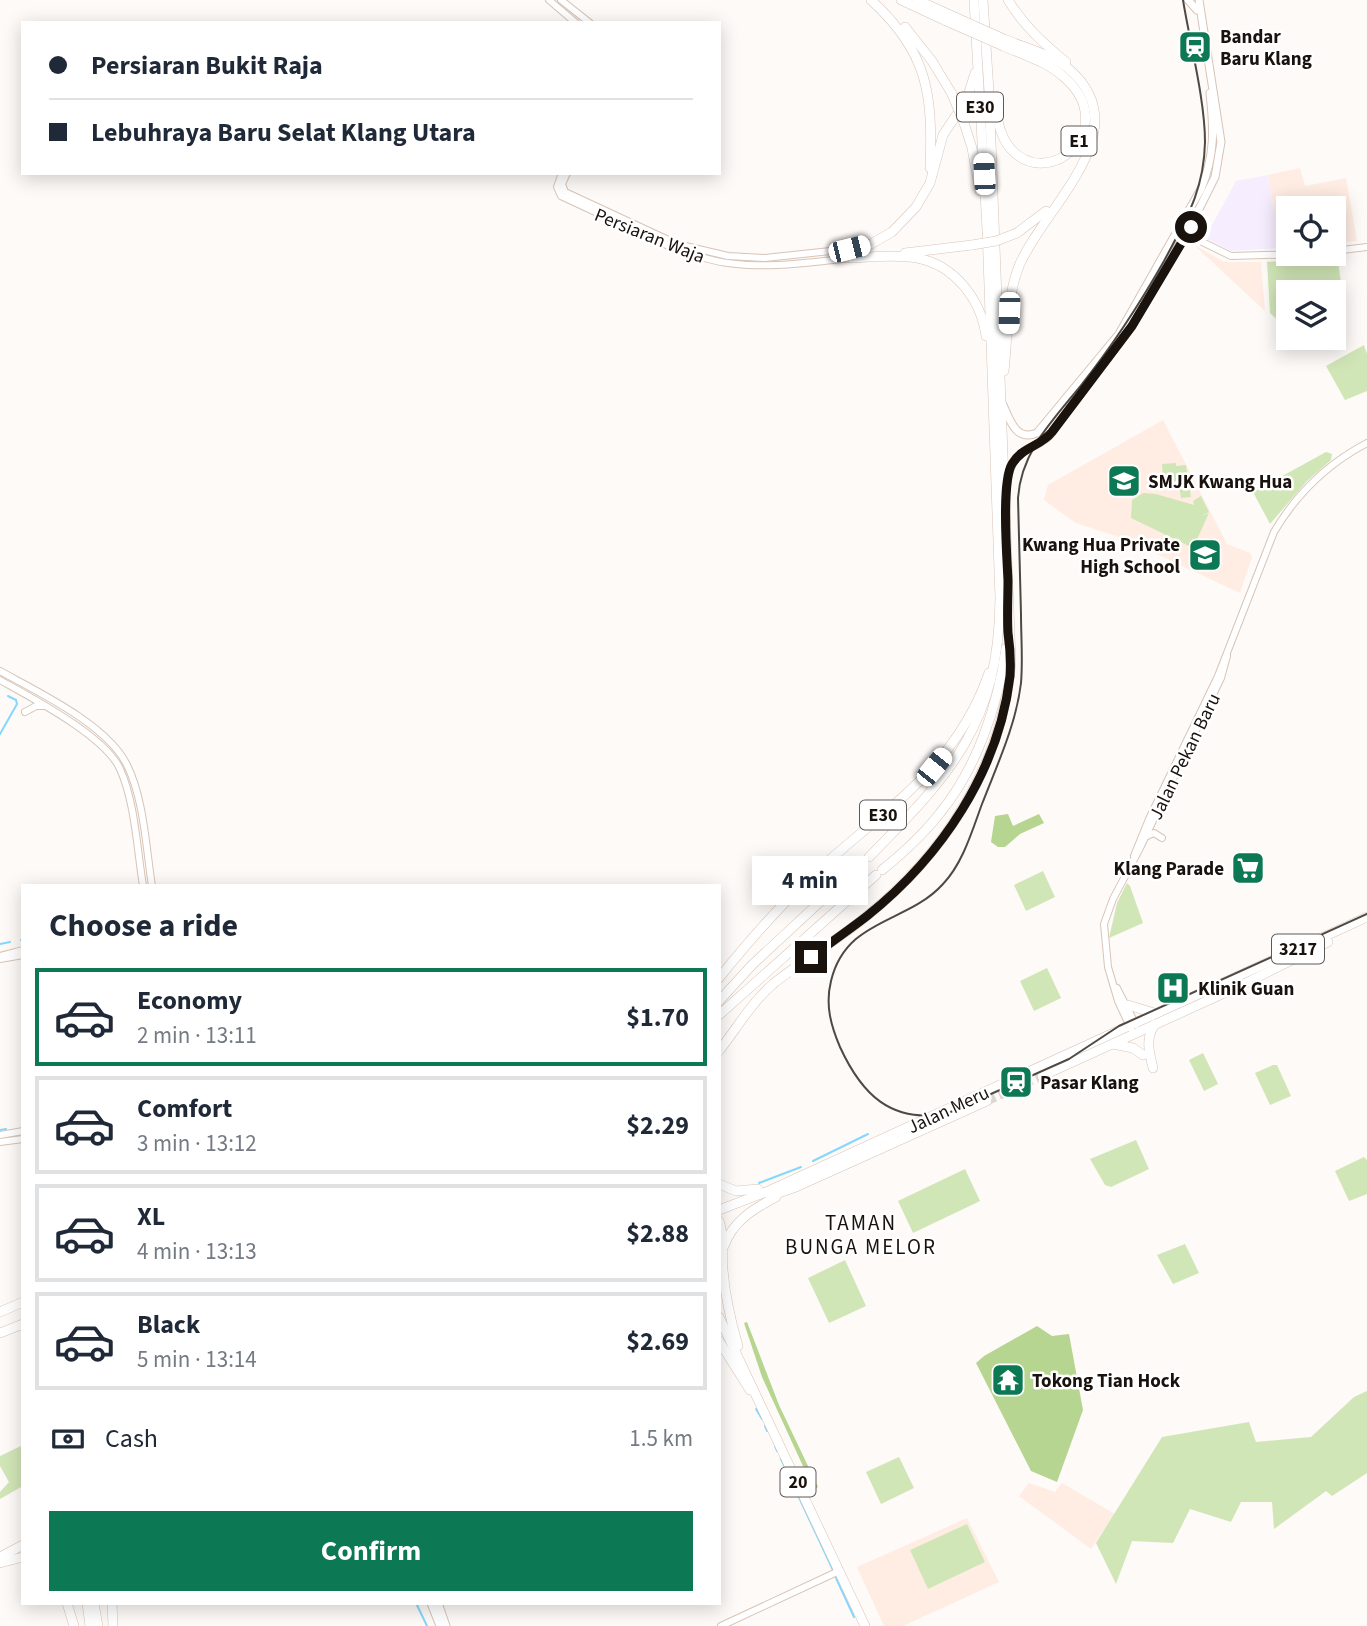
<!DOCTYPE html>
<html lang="en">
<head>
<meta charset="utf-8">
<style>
  :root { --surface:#fff; --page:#f6f6f7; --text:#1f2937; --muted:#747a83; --line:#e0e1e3; --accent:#0c7954 }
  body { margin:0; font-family:"Source Sans 3",sans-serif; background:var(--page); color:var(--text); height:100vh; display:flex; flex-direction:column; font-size:26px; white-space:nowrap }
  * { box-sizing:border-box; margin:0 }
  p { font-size:23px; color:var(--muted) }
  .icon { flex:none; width:38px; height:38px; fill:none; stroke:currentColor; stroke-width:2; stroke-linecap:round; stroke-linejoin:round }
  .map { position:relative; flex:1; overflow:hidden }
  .details { position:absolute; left:21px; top:884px; width:700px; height:721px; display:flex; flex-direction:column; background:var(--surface); border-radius:0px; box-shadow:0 4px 18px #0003 }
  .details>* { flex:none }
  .top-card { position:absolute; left:21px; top:21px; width:700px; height:154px; border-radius:0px; box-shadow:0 4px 18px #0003; display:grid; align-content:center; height:154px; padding:0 28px; background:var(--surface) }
  .tools { position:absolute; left:1276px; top:196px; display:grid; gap:14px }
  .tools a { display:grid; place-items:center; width:70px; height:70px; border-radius:0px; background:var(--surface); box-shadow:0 4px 18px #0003; font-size:35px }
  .end { position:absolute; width:32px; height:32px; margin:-16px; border:9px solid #19120d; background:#fff; box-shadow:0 0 0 4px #fff }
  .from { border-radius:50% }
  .bubble { position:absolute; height:49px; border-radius:0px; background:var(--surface); box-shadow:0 4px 18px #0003; font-size:23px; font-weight:700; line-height:49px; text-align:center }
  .car { position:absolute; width:21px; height:42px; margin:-21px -10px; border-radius:9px; box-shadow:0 0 5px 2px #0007; background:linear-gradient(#fff 24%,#345 0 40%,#fff 0 76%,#345 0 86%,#fff 0) }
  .top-card b { display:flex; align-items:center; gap:24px; height:66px; font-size:26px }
  .top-card b+b { border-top:2px solid var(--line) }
  .top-card i { width:18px; height:18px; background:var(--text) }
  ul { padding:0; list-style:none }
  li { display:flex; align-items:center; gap:21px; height:98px; margin:0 14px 10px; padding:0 14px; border:4px solid var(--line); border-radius:0px }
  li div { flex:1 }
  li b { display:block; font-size:26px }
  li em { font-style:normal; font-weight:700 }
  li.current { border-color:var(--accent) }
  li>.icon { width:63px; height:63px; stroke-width:1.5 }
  h2 { padding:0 28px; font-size:32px; line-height:84px }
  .pay { display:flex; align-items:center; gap:18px; height:77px; padding:0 28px; font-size:26px }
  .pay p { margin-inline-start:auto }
  .primary-button { display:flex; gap:14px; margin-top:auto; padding:14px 28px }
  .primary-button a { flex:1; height:80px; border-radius:0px; background:var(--accent); color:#fff; font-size:28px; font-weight:700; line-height:80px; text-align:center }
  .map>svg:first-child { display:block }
  .education { fill:#ffede3 }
  .medical { fill:#f6edfe }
  .green { fill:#d1e6b7 }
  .forest { fill:#b6d590 }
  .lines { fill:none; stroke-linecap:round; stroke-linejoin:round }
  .stream { stroke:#84d8fe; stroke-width:2 }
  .highway-tunnel { stroke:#dcd7d4; stroke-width:9; stroke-dasharray:9 4.5; stroke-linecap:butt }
  .minor-casing { stroke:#d8c4b7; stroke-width:8 }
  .major-casing { stroke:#d8c4b7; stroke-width:9 }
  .highway-casing { stroke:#d8c4b7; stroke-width:10 }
  .minor { stroke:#fff; stroke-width:6 }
  .major { stroke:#fff; stroke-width:7 }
  .highway { stroke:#fff; stroke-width:9 }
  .tram { stroke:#4f4944; stroke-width:2 }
  .highway-bridge-casing { stroke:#d8c4b7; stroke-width:10; stroke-linecap:butt }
  .highway-bridge { stroke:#fff; stroke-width:9 }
  .route { stroke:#19120d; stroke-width:9 }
  .labels { text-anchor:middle; stroke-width:5; stroke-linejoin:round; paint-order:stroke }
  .shield { fill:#fff; stroke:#5e5956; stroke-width:2 }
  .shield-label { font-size:18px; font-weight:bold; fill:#19120d }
  .poi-label { font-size:19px; font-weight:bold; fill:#19120d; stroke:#fff; text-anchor:start }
  .street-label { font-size:19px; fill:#19120d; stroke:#fff }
  .neighbourhood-label { font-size:21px; letter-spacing:2px; fill:#19120d; stroke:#fff }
</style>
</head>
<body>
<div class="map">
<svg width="1367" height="1626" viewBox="0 0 1367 1626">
  <rect width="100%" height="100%" fill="#fefaf7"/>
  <g class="education">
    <polygon points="1300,168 1305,186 1346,178 1357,241 1334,243 1334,208 1288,208 1288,247 1280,248 1268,175"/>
    <polygon points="1193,244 1224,262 1261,262 1265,311"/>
    <polygon points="1163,420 1227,544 1250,553 1252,557 1240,593 1125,539 1076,523 1044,500 1048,485"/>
    <polygon points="1029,1483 1055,1492 1062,1483 1115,1514 1091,1549 1019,1496"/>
    <polygon points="967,1518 999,1582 903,1626 884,1626 857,1567"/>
  </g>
  <polygon class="medical" points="1268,175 1280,248 1231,251 1205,238 1236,181"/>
  <g class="green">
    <polygon points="1331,257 1338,262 1344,303 1334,309 1334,292 1288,292 1288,330 1270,313 1267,262"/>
    <polygon points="1364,345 1367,354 1367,391 1345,400 1326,366"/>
    <polygon points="1326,452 1332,454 1331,460 1307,481 1270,524 1253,492"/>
    <polygon points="1176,463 1176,466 1186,465 1191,497 1181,498 1178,481 1163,483 1162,464"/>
    <polygon points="1143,493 1156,494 1194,505 1193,501 1201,496 1209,512 1202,516 1209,513 1193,548 1131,518 1132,500"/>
    <polygon points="1043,871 1055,897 1026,911 1014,885"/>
    <polygon points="1127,883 1130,886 1143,923 1109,938 1117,903"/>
    <polygon points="1047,968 1061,998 1034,1011 1020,981"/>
    <polygon points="1203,1053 1218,1084 1204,1091 1189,1060"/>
    <polygon points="1273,1065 1277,1065 1291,1096 1270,1105 1255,1073"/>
    <polygon points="1136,1140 1149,1169 1111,1187 1105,1185 1090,1159"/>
    <polygon points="1364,1157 1367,1160 1367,1194 1349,1201 1335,1171"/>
    <polygon points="965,1169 980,1201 913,1233 898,1201"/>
    <polygon points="1185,1244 1199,1273 1173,1284 1157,1255"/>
    <polygon points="845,1260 866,1306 829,1323 808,1278"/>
    <polygon points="1367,1391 1367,1473 1332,1496 1326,1491 1274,1529 1272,1502 1241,1502 1231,1522 1190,1509 1173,1543 1132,1541 1116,1584 1096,1543 1162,1437 1249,1422 1256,1442 1311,1437 1354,1397"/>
    <polygon points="23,1445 23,1486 0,1499 0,1492 9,1482 0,1466 0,1456"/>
    <polygon points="899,1457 914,1488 881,1504 866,1472"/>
    <polygon points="967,1524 985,1562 928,1589 910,1550"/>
  </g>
  <g class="forest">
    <polygon points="1008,814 1013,826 1039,814 1044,823 1020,834 1005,847 998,847 991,842 995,816"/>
    <polygon points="747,1322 779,1405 818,1487 814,1490 762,1377 744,1323"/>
    <polygon points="1037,1326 1052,1336 1069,1334 1083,1410 1057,1482 1031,1471 976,1363 984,1356"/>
  </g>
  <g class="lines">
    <g class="stream">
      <polyline points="0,734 17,704 16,700 8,696"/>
      <polyline points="21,940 23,940"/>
      <polyline points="0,944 10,942"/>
      <polyline points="0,1130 6,1129"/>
      <polyline points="813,1161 868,1134"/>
      <polyline points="759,1183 801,1167"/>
      <polyline points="756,1409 762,1419"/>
      <polyline points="765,1426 767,1431"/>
      <polyline points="775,1446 777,1451"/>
      <polyline points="781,1459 788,1474"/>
      <polyline points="789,1477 792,1485"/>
      <polyline points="796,1491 833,1570"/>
      <polyline points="836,1578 854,1617"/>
      <polyline points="416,1603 427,1626"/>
    </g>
    <polyline class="highway-tunnel" points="987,1101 1042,1076"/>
    <defs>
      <g id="minor">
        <polyline points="549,0 576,23"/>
        <polyline points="561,0 590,23"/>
        <path d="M 562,173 L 557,187 L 561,196 L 675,249 C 692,254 710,261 728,263 C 769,269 810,262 851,258"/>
        <polyline points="567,173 562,184 565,192 677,244 728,256 765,258 849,249"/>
        <polyline points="1182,232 1231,256 1301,254"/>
        <polyline points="1334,251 1367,247"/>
        <path d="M 0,671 C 38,692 108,725 127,765 C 144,799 146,848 152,886"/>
        <path d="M 0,680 C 32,698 105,736 120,769 C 135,802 137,849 143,886"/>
        <polyline points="25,712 36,706 44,706"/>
        <polyline points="1147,836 1154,833 1162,838"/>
        <path d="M 1134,856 L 1149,819 L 1218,676 L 1274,532 C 1297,493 1327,464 1367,443"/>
        <polyline points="0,956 23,950"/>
        <polyline points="0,959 23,955"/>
        <polyline points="1117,988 1136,1025"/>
        <polyline points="1131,1029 1118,1001 1108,967 1104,924 1113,899 1140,848 1221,678 1227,656"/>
        <polyline points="0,1135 23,1131"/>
        <polyline points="0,1142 23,1139"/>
        <polyline points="721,1626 839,1571"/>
      </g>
      <g id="major">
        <polyline points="1188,0 1197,10"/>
        <path d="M 1003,405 C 1010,420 1016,442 1037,433 L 1119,334 L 1201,189 C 1215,155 1214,129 1210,93"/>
        <path d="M 1007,482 C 1012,448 1029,453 1049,436 L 1132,326 L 1190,227 L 1215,177 L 1221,142 L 1199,0"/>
        <polyline points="431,1603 440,1626"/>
        <polyline points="438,1603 446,1626"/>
      </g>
      <g id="highway">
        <path d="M 871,0 C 928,52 933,94 930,168"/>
        <polyline points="901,0 946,21"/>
        <polyline points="917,0 946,13"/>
        <path d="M 1008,0 C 1024,26 1043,43 1066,62"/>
        <polyline points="905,27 932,61 952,94"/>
        <path d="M 1004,39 C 1025,48 1054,55 1071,71 C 1139,132 1043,208 1019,266 C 1006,299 1008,336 1004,371"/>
        <path d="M 975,73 L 967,99 L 943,135 L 930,183 L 916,207 L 892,232 L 871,244 L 849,249 L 846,254 L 851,258 C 872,257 896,254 917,258 C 955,265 981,300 986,336"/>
        <path d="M 993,102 C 998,118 999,135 1010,148 C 1049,193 1121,128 1065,78 C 1048,62 1024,55 1003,46"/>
        <polyline points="964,123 972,148 980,191"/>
        <polyline points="1017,233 1046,211"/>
        <polyline points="905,253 972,245"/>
        <path d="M 869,857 C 952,773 999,723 1000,598 L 987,229 L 974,0"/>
        <path d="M 882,870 C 903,853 923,835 940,813 C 977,768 998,705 1006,648"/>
        <path d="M 719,978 C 749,941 781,904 816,872 C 886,808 956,768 989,673"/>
        <polyline points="719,1001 752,965 863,862"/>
        <polyline points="1128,1005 1154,1013"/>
        <polyline points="719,1015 876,875"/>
        <polyline points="1113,1044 1133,1048 1143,1055"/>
        <path d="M 719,1051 C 737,1028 751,1003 773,984 C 803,960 838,940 868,915 C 946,852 1003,763 1011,662 L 989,91 L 983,0"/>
        <path d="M 1153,1068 C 1149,1051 1145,1039 1155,1024"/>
        <polyline points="1042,1076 1244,984 1328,942"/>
        <polyline points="719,1184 736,1191 758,1189"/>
        <polyline points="770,1196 796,1187 987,1101"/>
        <polyline points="719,1210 766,1192 1367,917"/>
        <path d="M 719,1221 C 725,1237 721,1254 723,1270 C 725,1296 731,1322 738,1346"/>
        <path d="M 724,1246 C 733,1221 753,1209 776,1197"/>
        <polyline points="0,1312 23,1302"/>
        <polyline points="719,1317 865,1626"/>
        <polyline points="0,1333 23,1324"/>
        <polyline points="719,1341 750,1390"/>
        <polyline points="0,1557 23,1545"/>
        <polyline points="0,1563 23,1557"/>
        <polyline points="67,1603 74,1626"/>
        <polyline points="87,1603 90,1626"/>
        <polyline points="94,1603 98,1626"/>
        <polyline points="112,1603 113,1626"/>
      </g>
    </defs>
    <use href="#minor" class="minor-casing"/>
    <use href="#major" class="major-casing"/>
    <use href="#highway" class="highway-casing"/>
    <use href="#minor" class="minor"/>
    <use href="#major" class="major"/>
    <use href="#highway" class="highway"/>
    <path class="tram" d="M 1183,0 C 1190,43 1205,100 1205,142 C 1204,191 1186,219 1164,261 C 1139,305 1113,345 1082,384 C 1054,419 1021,451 1018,498 C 1019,536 1020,575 1021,614 C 1021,637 1023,660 1021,683 C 1016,725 997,765 982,804 C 972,831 963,863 943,884 C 907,924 846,918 831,981 C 825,1005 831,1026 840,1047 C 862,1095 891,1123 946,1114 L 1069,1059 L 1119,1026 L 1367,914"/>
    <defs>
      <g id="highway-bridge">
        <polyline points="946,13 1004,39"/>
        <polyline points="946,21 1003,46"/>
        <polyline points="952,94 964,123"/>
        <polyline points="972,245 996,241 1017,233"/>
      </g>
    </defs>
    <use href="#highway-bridge" class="highway-bridge-casing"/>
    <use href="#highway-bridge" class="highway-bridge"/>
  </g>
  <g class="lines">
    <path class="route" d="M 811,957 C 830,943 849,930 867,916 C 941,857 999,771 1010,676 C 1011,661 1010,647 1008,633 C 1007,616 1008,598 1008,580 C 1007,557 1001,482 1012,464 C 1023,446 1040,447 1052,432 L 1132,326 L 1191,227"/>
  </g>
  <defs>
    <symbol id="station-square" viewBox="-11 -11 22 22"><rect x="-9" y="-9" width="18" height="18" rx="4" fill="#0c7954" stroke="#fff"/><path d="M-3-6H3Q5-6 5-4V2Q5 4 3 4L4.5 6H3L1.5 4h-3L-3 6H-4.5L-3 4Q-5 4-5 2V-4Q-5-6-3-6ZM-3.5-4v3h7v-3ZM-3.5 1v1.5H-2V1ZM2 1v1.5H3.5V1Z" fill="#fff"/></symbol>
    <symbol id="school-square" viewBox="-11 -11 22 22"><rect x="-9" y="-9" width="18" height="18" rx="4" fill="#0c7954" stroke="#fff"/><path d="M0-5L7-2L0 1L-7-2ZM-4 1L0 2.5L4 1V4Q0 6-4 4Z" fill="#fff"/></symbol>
    <symbol id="supermarket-square" viewBox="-11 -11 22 22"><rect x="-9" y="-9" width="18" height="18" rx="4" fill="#0c7954" stroke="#fff"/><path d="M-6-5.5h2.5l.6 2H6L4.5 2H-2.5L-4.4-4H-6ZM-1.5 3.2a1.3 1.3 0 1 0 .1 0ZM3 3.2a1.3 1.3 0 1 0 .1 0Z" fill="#fff"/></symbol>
    <symbol id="hospital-square" viewBox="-11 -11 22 22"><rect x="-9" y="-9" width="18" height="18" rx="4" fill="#0c7954" stroke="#fff"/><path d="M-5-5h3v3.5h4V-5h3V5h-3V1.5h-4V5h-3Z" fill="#fff"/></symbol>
    <symbol id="temple-square" viewBox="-11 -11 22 22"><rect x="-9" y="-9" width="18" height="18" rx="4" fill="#0c7954" stroke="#fff"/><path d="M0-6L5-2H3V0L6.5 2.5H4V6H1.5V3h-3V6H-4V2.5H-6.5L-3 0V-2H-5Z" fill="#fff"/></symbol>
  </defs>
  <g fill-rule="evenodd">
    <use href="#station-square" x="1176" y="28" width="38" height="38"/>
    <use href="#school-square" x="1105" y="462" width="38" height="38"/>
    <use href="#school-square" x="1186" y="536" width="38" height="38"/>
    <use href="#supermarket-square" x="1229" y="849" width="38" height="38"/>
    <use href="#hospital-square" x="1154" y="969" width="38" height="38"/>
    <use href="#station-square" x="997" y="1063" width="38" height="38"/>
    <use href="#temple-square" x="989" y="1361" width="38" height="38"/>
  </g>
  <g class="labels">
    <g class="shield">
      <rect x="957" y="92.5" width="46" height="29" rx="5"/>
      <rect x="1061.5" y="126.5" width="35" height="29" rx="5"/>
      <rect x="860" y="800.5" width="46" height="29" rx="5"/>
      <rect x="1272" y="934.5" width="52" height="29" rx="5"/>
      <rect x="780.5" y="1467.5" width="35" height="29" rx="5"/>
    </g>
    <g class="shield-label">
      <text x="980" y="113">E30</text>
      <text x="1079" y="147">E1</text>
      <text x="883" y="821">E30</text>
      <text x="1298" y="955">3217</text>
      <text x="798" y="1488">20</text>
    </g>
    <g class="poi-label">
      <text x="1220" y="43">Bandar<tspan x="1220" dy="22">Baru Klang</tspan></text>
      <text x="1148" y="488">SMJK Kwang Hua</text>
      <text x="1180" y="551" text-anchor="end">Kwang Hua Private<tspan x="1180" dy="22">High School</tspan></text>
      <text x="1224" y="875" text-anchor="end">Klang Parade</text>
      <text x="1198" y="995">Klinik Guan</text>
      <text x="1040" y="1089">Pasar Klang</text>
      <text x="1032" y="1387">Tokong Tian Hock</text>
    </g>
    <g class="street-label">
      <text transform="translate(650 235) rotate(22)" y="7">Persiaran Waja</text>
      <text transform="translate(1184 756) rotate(-64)" y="7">Jalan Pekan Baru</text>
      <text transform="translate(948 1109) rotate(-25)" y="7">Jalan Meru</text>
    </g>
    <g class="neighbourhood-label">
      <text x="861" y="1230">TAMAN<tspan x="861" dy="24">BUNGA MELOR</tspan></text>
    </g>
  </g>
</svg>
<div class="tools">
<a><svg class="icon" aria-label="locate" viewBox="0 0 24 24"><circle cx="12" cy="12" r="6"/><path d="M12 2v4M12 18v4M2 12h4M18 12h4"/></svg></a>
<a><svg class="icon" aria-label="layers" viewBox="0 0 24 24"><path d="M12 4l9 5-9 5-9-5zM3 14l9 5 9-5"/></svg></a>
</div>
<i class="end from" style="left:1191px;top:227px"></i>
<i class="end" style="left:811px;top:957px"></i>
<div class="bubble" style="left:752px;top:856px;width:116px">4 min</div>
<i class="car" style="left:984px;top:174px;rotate:357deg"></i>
<i class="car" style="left:849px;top:249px;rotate:76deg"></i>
<i class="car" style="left:1009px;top:313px;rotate:182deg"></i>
<i class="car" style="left:934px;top:767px;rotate:39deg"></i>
<div class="top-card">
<b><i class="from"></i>Persiaran Bukit Raja</b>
<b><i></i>Lebuhraya Baru Selat Klang Utara</b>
</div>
<section class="details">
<h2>Choose a ride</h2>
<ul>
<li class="current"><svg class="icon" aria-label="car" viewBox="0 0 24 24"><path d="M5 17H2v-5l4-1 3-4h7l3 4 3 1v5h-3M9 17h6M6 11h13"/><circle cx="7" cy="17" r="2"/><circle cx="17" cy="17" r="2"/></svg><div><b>Economy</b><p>2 min · 13:11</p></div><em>$1.70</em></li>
<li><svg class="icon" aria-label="car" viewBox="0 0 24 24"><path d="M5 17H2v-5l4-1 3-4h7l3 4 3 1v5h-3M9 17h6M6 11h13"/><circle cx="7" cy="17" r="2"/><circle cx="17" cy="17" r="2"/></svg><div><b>Comfort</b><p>3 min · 13:12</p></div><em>$2.29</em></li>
<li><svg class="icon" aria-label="car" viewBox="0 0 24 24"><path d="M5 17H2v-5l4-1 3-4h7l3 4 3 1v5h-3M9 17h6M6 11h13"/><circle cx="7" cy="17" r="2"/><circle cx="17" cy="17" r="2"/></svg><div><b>XL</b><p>4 min · 13:13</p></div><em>$2.88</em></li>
<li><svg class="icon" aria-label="car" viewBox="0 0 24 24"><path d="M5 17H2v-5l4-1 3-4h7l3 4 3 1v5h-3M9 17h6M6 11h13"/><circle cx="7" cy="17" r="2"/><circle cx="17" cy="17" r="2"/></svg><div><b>Black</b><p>5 min · 13:14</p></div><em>$2.69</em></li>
</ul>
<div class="pay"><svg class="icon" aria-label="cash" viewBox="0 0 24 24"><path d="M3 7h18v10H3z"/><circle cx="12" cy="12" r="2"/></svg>Cash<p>1.5 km</p></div>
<div class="primary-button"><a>Confirm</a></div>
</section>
</div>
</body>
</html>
